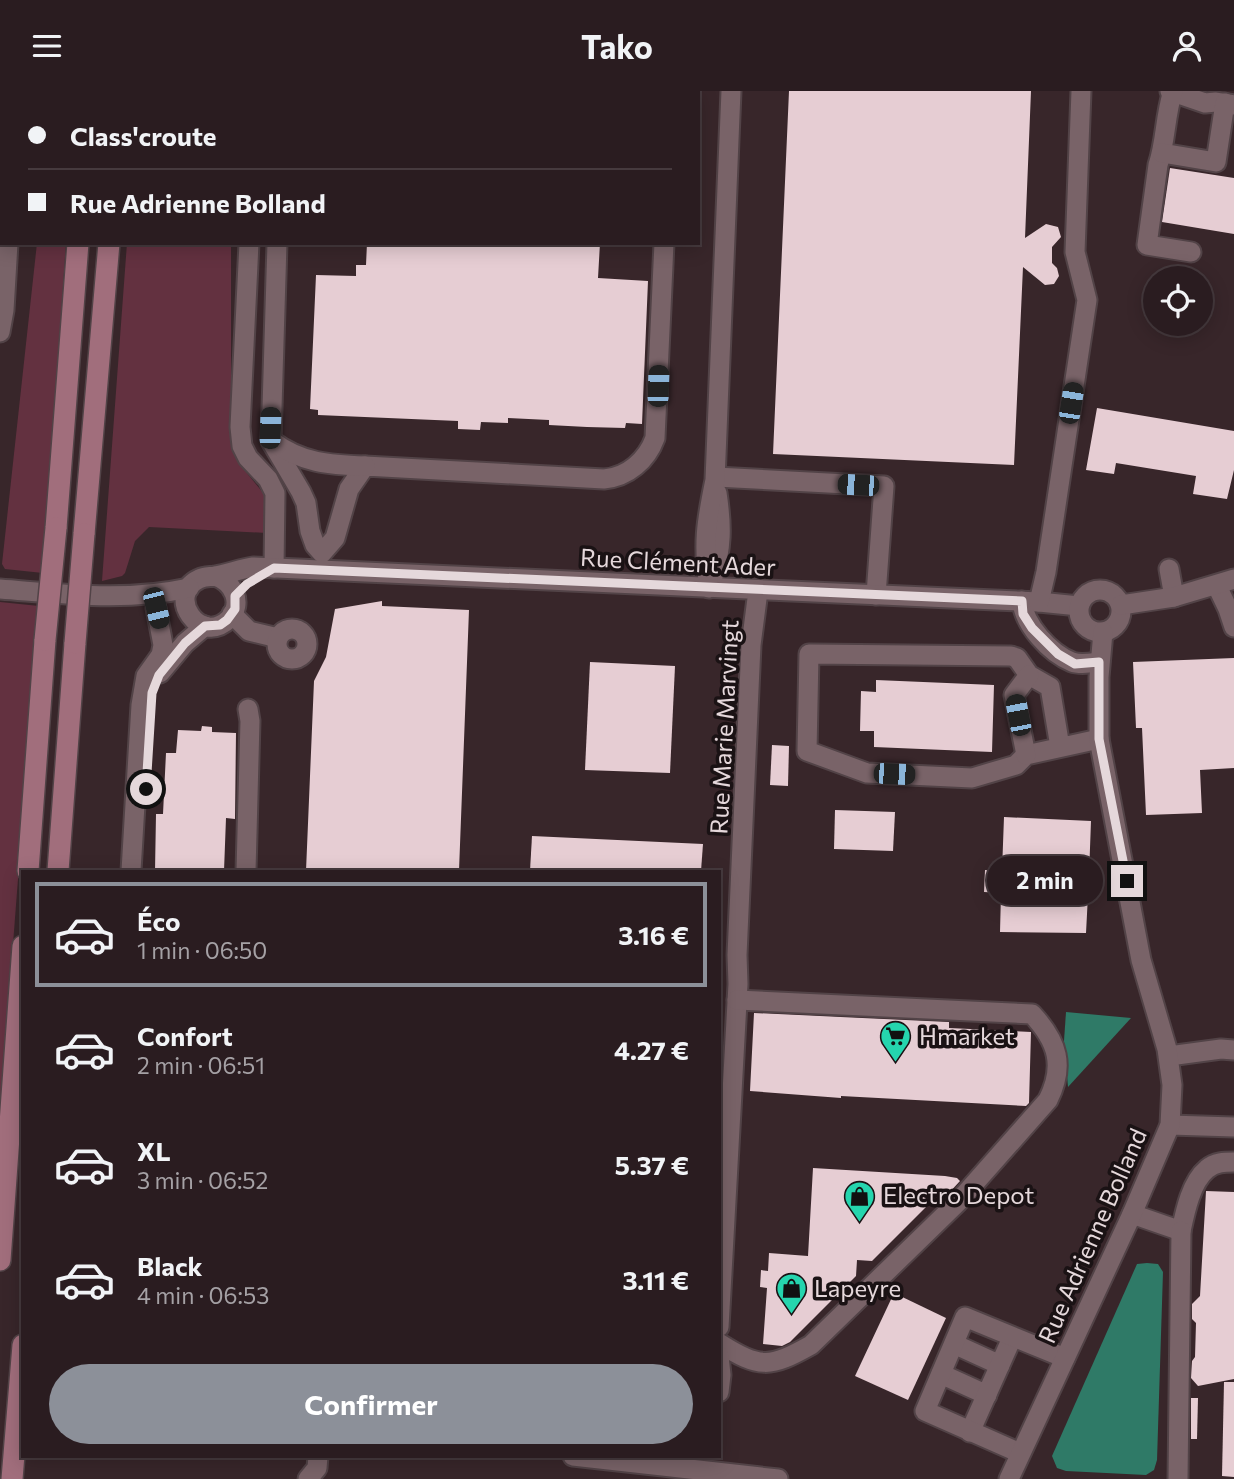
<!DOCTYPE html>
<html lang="fr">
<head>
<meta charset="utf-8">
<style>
  :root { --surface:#2a1c20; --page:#322529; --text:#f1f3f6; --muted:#a5a1a5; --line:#463a3e; --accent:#8c9099 }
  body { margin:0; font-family:Commissioner,sans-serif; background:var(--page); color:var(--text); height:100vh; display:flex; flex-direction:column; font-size:26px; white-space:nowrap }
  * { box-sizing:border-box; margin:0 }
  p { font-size:23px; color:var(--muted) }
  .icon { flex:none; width:38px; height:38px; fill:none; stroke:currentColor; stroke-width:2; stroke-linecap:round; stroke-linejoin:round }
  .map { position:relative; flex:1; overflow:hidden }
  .panel { position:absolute; left:21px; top:779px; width:700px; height:588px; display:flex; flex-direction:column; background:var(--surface); border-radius:0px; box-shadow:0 4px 18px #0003,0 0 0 2px var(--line) }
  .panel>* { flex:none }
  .top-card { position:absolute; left:0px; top:0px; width:700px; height:154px; box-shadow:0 4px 18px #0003,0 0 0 2px var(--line); display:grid; align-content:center; height:154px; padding:0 28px; background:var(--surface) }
  .tools { position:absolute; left:1143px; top:175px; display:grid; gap:14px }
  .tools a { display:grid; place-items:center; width:70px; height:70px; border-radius:50%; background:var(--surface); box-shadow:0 4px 18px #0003,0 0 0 2px var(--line); font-size:35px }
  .end { position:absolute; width:32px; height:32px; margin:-16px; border:9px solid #e5d8db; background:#111; box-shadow:0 0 0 4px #111 }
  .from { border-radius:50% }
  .bubble { position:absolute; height:49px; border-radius:24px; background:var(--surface); box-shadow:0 4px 18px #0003,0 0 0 2px var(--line); font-size:23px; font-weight:700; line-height:49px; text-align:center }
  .car { position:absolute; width:21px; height:42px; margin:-21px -10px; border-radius:9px; box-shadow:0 0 5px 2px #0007; background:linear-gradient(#222 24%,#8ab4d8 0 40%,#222 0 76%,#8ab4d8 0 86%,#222 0) }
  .top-card b { display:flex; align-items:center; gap:24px; height:66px; font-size:26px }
  .top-card b+b { border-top:2px solid var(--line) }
  .top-card i { width:18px; height:18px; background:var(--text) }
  ul { padding:12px 0 0; list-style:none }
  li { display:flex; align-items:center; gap:21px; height:105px; margin:0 14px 10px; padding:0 14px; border:4px solid transparent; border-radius:0px }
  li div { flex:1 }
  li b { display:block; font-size:26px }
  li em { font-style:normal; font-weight:700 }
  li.selected { border-color:var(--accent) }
  li>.icon { width:63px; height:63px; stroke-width:1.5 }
  .button { display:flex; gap:14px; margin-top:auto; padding:14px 28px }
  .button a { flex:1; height:80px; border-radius:42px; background:var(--accent); color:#fff; font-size:28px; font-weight:700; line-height:80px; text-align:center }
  header { display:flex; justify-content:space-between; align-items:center; height:91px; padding:0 28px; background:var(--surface); font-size:32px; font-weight:700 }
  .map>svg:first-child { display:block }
  .green { fill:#633140 }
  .water { fill:#2f7a67 }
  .building { fill:#e6cdd3 }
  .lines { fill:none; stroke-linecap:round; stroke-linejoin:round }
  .minor-casing { stroke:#524347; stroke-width:23 }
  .major-casing { stroke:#524347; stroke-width:24 }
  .minor { stroke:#796368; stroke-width:19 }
  .major { stroke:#a16e7c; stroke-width:21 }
  .major-bridge-casing { stroke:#524347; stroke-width:24; stroke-linecap:butt }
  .major-bridge { stroke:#a16e7c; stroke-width:21 }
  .route { stroke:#e5d8db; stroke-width:9 }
  .labels { text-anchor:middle; stroke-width:7; stroke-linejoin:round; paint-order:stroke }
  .street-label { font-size:24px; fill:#e5d8db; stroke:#1a1214 }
  .poi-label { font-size:24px; fill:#e5d8db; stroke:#1a1214; text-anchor:start }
</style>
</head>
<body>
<header><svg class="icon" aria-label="menu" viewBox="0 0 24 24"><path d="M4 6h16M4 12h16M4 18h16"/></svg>Tako<svg class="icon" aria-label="person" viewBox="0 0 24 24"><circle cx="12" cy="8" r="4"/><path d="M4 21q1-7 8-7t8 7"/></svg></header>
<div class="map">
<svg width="1234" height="1388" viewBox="0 0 1234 1388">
  <rect width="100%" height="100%" fill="#38262a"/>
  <g class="green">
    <polygon points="37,152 66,152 43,482 5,478 2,473"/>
    <polygon points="127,152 231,152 231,341 233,358 246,381 264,403 267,442 149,436 135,450 125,482 122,485 102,490"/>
    <polygon points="0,511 39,515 0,1022"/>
  </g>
  <g class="water">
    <polygon points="1066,921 1131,927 1068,996 1064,950"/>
    <polygon points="1147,1172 1158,1173 1163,1181 1157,1369 1154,1379 1146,1384 1066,1380 1057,1377 1052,1365 1137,1173"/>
  </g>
  <g class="building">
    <polygon points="789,0 1031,0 1025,147 1046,133 1058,136 1061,146 1052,156 1052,172 1057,177 1059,185 1054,193 1045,194 1023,176 1014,374 773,363"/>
    <polygon points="1170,77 1234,87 1234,143 1162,131"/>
    <polygon points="367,152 600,152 598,187 648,190 642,333 626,332 625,337 587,336 549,334 549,329 508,327 508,332 481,331 480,339 458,338 458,330 318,324 318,319 310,318 316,184 356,185 356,174 366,174"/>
    <polygon points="1097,317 1234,340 1234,379 1227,408 1193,403 1196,385 1116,372 1114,383 1086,379"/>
    <polygon points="382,510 382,515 469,519 459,780 306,780 314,590 326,566 335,518"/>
    <polygon points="1234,567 1234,677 1200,679 1202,722 1146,724 1142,637 1136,637 1133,571"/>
    <polygon points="590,571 675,575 670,682 585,679"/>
    <polygon points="876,589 994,594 992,661 874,656 874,640 860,640 861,600 876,601"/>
    <polygon points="202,635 212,636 212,641 236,642 235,728 226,727 224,780 155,780 156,723 163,723 166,662 176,662 178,639 201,640"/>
    <polygon points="772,654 789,655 788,695 770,694"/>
    <polygon points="835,719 895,721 893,760 834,758"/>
    <polygon points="1004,726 1091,730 1089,784 1099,784 1098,805 1088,804 1086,842 1000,841 1001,802 984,801 985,779 1002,780"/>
    <polygon points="532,745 703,753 701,780 530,780"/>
    <polygon points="754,922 949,931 949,937 1031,941 1029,1012 1026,1015 841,1005 841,1007 750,1000"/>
    <polygon points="813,1077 945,1085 957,1087 960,1090 948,1103 944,1098 872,1170 857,1169 856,1185 790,1251 782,1255 763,1253 767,1197 760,1196 761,1179 768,1180 769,1162 808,1165"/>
    <polygon points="1206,1100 1234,1101 1234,1288 1198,1295 1191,1287 1192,1270 1195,1266 1196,1232 1192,1228 1192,1213 1200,1205"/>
    <polygon points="894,1202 946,1227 908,1309 855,1285"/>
    <polygon points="1224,1291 1234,1291 1234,1386 1222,1385"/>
    <polygon points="1191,1307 1198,1307 1197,1348 1191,1348"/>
  </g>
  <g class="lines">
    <defs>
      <g id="minor">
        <polyline points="1170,0 1205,12 1216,11 1234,14"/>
        <path d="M 1173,0 C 1165,24 1166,50 1158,74 L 1147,154 L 1191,161"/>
        <polyline points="265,2 265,0"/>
        <polyline points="339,2 340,0"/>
        <polyline points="383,2 383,0"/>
        <polyline points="667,2 668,0"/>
        <polyline points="1162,62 1216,71 1225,12"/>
        <polyline points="249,152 240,336 242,355 248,367 268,388 275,402 274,477"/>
        <path d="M 277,152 L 271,350 L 301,401 L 306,412 L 310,440 L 315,454 L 322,462 L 335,447 L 349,398 L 365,375 L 604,388 C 628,386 647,369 655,347 L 664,152"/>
        <polyline points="0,241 4,219 8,152"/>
        <path d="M 272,350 C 301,372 330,374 365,375"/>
        <polyline points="716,386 884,395 876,504"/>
        <polyline points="1169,478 1174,506"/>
        <path d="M 215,485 C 233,491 244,512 229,528 C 200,556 165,504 199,488 C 205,485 210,486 215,485 C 228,483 240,478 253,476 L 1039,511 L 1079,515"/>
        <path d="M 712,489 C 722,457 722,435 717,402"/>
        <polyline points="1217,495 1228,518 1234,536"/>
        <path d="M 709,497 C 703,453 706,432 715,389 L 731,0"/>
        <path d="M 0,498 C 65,503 124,511 189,497"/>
        <circle cx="1100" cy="520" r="21"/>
        <path d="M 1022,510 C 1024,534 1050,562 1072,571 C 1080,574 1091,572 1099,571"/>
        <polyline points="1039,511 1046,481 1087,209 1075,161 1081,0"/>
        <polyline points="1121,514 1174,506 1234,488"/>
        <polyline points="232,523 249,540 278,547"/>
        <circle cx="292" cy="553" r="15"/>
        <polyline points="160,582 185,552 205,535"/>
        <polyline points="1060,656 1050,596 1029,584 1017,567 1011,565 809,563 807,660 867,682 972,687 1016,674 1026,664 1099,648"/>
        <polyline points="1026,664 1014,604 1029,584"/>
        <polyline points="131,780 141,614 146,585 161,564 163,554 156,517"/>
        <polyline points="246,780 250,630 248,618"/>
        <polyline points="1169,965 1221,958 1234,959"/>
        <polyline points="1170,1034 1234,1036"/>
        <path d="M 1132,1123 L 1181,1140 C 1185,1121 1191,1091 1207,1078 C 1215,1071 1225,1071 1234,1071"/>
        <polyline points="719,1236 738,893 737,864 751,554 758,500"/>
        <path d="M 719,1252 C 760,1278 770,1277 811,1254 L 958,1111 L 1048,1009 C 1065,975 1058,951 1032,923 L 737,909"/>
        <polyline points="954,1253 1000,1274"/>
        <polyline points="719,1265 721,1284 719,1301"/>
        <polyline points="941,1283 987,1304"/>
        <polyline points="970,1341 1012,1247"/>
        <polyline points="1020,1362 925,1320 965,1226 1065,1267"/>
        <polyline points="573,1365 778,1388"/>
        <polyline points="308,1388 317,1377 318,1365"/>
        <polyline points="1009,1388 1132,1123 1170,1034 1172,994 1167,958 1141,869 1099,648 1099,586 1103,541"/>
        <polyline points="1178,1388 1181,1140"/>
      </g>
      <g id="major">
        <polyline points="96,2 96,0"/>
        <polyline points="127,2 127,0"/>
        <polyline points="56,437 78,152"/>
        <polyline points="84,443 109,152"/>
        <polyline points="28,780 45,549"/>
        <polyline points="58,780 75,552"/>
        <polyline points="0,1169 23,855"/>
        <polyline points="12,1388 23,1254"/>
      </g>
    </defs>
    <use href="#minor" class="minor-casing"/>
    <use href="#major" class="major-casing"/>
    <use href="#minor" class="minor"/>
    <use href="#major" class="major"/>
    <defs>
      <g id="major-bridge">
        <polyline points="45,549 56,437"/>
        <polyline points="75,552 84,443"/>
      </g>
    </defs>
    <use href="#major-bridge" class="major-bridge-casing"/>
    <use href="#major-bridge" class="major-bridge"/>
  </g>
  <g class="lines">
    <polyline class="route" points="146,698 152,602 159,584 185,552 205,535 220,534 227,529 235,518 235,505 247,493 274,477 1022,510 1023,523 1032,537 1058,563 1075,573 1099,571 1099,648 1127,790"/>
  </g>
  <defs>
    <symbol id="supermarket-pin" viewBox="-11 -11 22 30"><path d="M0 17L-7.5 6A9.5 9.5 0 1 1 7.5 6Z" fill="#25d5ae" stroke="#1a1214"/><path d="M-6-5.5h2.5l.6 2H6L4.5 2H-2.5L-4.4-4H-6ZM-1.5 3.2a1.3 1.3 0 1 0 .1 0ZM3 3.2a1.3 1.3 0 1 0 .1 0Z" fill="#111"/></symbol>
    <symbol id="shop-pin" viewBox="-11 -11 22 30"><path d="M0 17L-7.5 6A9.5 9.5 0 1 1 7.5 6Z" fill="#25d5ae" stroke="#1a1214"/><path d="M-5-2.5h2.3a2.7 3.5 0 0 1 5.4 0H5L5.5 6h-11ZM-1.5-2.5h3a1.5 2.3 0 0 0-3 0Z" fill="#111"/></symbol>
  </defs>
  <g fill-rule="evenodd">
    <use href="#supermarket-pin" x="878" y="928" width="35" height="47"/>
    <use href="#shop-pin" x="842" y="1088" width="35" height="47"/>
    <use href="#shop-pin" x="774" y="1180" width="35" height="47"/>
  </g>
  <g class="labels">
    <g class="street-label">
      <text transform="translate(678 472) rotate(3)" y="8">Rue Clément Ader</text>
      <text transform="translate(725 636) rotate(-87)" y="8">Rue Marie Marvingt</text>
      <text transform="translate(1093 1145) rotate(-66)" y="8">Rue Adrienne Bolland</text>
    </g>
    <g class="poi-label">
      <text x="919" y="954">Hmarket</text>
      <text x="883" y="1113">Electro Depot</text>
      <text x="814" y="1206">Lapeyre</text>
    </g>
  </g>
</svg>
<div class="tools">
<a><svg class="icon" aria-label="locate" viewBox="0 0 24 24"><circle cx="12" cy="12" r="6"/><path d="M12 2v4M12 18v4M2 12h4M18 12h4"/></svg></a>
</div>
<i class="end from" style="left:146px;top:698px"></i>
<i class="end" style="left:1127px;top:790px"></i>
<div class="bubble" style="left:987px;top:765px;width:116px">2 min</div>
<i class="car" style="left:658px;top:295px;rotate:2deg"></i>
<i class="car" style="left:1071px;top:312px;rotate:9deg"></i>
<i class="car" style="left:270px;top:337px;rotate:2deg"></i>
<i class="car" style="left:858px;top:394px;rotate:273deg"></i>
<i class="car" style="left:156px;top:517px;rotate:166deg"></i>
<i class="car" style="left:1018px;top:624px;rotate:349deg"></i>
<i class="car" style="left:894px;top:683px;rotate:92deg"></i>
<div class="top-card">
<b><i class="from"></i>Class'croute</b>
<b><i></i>Rue Adrienne Bolland</b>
</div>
<section class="panel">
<ul>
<li class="selected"><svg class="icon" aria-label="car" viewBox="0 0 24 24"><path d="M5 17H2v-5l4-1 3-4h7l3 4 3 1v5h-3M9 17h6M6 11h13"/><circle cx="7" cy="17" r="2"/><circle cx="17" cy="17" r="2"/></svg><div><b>Éco</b><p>1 min · 06:50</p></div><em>3.16 €</em></li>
<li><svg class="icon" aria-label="car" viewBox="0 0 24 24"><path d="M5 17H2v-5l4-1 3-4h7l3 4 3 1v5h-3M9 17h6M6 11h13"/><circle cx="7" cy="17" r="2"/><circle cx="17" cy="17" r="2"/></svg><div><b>Confort</b><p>2 min · 06:51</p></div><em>4.27 €</em></li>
<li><svg class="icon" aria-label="car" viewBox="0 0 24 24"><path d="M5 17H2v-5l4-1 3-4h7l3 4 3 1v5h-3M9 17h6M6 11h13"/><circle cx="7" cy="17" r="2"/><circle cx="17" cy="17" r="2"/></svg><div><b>XL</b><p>3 min · 06:52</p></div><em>5.37 €</em></li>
<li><svg class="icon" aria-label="car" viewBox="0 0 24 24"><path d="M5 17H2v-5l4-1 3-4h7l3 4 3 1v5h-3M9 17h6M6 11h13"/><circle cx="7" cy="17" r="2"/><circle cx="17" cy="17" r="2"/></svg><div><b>Black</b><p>4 min · 06:53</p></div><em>3.11 €</em></li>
</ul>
<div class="button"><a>Confirmer</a></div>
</section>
</div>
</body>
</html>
